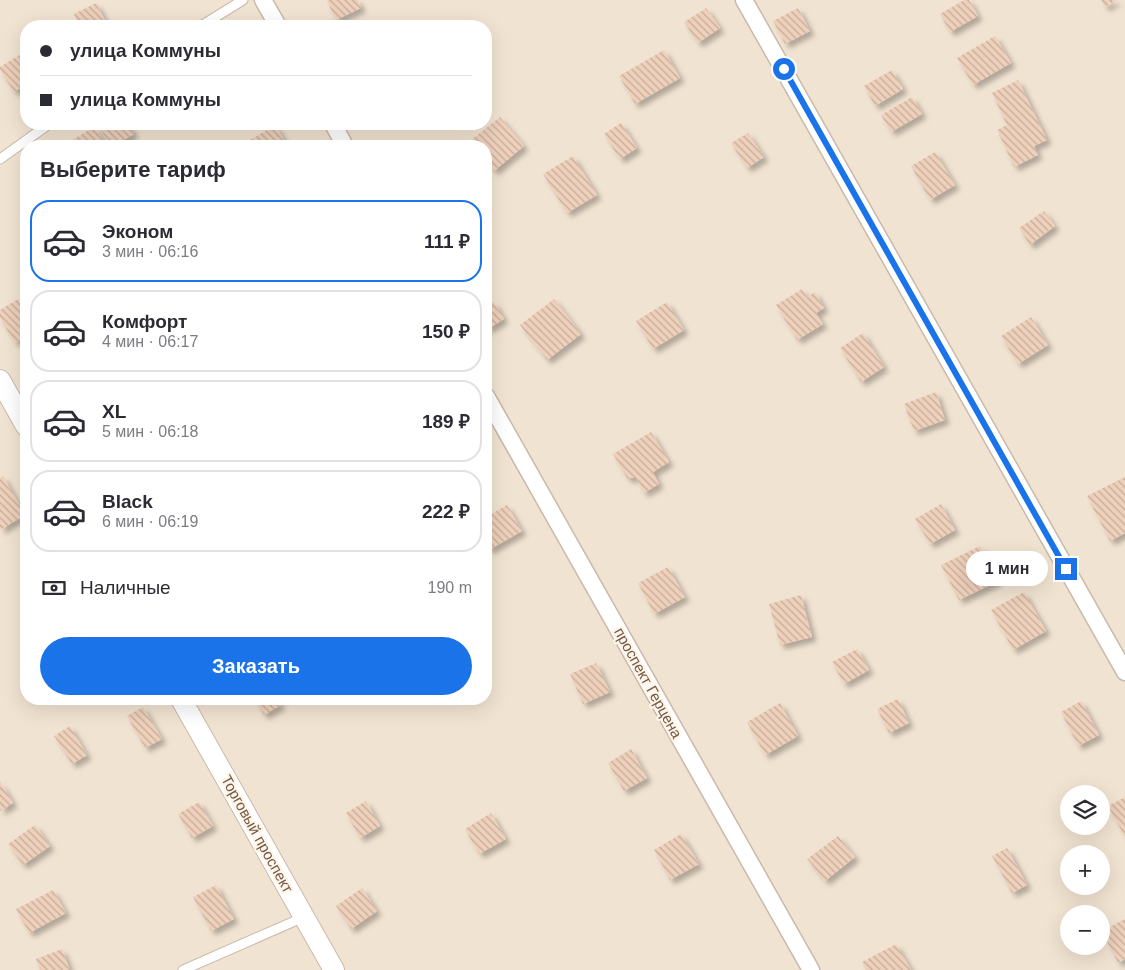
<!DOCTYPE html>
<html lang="ru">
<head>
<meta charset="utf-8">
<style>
  :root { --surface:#fff; --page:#f7f7f7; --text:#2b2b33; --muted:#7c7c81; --line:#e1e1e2; --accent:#1a73e8 }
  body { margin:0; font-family:Arial,sans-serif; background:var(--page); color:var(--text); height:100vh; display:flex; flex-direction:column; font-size:19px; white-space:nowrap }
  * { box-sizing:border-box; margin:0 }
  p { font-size:16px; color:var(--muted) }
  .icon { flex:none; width:28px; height:28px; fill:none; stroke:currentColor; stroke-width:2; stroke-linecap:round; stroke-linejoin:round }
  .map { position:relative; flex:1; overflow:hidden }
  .sheet { position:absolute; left:20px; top:140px; width:472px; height:565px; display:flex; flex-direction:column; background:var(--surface); border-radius:20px; box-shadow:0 5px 20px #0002 }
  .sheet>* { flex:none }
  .banner { position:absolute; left:20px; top:20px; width:472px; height:110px; border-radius:20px; box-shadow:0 5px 20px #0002; display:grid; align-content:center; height:110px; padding:0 20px; background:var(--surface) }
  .fabs { position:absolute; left:1060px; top:785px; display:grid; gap:10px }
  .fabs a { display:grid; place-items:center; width:50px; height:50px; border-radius:50%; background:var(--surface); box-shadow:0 5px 20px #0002; font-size:25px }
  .end { position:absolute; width:22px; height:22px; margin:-11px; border:6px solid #1a73e8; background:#fff; box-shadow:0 0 0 2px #fff }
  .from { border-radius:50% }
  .bubble { position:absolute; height:35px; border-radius:18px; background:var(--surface); box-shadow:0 5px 20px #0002; font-size:16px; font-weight:600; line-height:35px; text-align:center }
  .banner b { display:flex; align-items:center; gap:18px; height:48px; font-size:19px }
  .banner b+b { border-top:1px solid var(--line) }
  .banner i { width:12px; height:12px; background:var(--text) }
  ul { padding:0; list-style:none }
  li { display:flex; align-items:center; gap:15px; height:82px; margin:0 10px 8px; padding:0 10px; border:2px solid var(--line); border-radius:20px }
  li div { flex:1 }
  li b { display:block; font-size:19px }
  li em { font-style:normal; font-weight:600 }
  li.active { border-color:var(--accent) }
  li>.icon { width:45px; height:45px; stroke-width:1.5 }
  h2 { padding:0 20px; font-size:22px; line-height:60px }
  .pay { display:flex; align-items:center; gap:12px; height:55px; padding:0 20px; font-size:19px }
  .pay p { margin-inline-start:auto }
  .primary-button { display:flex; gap:10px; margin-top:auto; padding:10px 20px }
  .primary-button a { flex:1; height:58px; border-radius:30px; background:var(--accent); color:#fff; font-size:20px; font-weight:600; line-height:58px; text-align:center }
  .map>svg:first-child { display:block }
  .residential { fill:#f1e3d1; fill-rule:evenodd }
  .building { fill:url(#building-back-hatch); filter:url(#shadow) }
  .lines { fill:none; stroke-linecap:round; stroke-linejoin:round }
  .service-casing { stroke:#cab9a9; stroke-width:11 }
  .minor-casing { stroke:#cab9a9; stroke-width:19 }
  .tertiary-casing { stroke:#cab9a9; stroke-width:22 }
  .service { stroke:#fff; stroke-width:9 }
  .minor { stroke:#fff; stroke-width:16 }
  .tertiary { stroke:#fff; stroke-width:20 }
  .route { stroke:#1a73e8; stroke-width:6 }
  .labels { text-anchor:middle; stroke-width:4.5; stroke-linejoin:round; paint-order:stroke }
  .street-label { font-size:15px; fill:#70584a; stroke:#fef5e7 }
</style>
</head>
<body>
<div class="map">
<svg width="1125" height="970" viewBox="0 0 1125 970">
  <defs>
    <pattern id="building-back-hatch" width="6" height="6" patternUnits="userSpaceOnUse" patternTransform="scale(1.25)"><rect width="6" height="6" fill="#eed0bb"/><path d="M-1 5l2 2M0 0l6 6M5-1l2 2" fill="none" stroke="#c5ac9a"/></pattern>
    <filter id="shadow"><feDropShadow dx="4.5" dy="4.5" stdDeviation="2.5" flood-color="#0004"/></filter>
  </defs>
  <rect width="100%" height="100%" fill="#faf1e2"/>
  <path class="residential" d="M 0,0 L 1125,0 L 1125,970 L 0,970 ZM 26,26 L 486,26 L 486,124 L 26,124 ZM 26,146 L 486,146 L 486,699 L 26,699 ZM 1069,794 L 1101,794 L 1101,826 L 1069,826 ZM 1069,854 L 1101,854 L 1101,886 L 1069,886 ZM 1069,914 L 1101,914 L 1101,946 L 1069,946 Z"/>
  <g class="building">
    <polygon points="328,0 358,0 361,8 336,20 327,1"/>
    <polygon points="964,0 969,0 978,16 950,32 940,14"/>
    <polygon points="1101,0 1117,0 1105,7"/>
    <polygon points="96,3 108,26 80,26 74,14"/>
    <polygon points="706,8 720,28 698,43 684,22"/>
    <polygon points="798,8 810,31 785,44 773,21"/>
    <polygon points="995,36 1011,63 973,85 957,58"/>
    <polygon points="664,50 680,78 635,104 619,76"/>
    <polygon points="24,52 26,56 26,84 14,92 0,70 0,67"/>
    <polygon points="892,70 903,89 875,106 864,86"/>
    <polygon points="1018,80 1047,140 1034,146 1038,155 1014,167 997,130 1007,125 992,93"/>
    <polygon points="912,97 922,114 891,132 881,115"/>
    <polygon points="500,117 524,146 494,171 486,161 486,146 474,146 470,141"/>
    <polygon points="621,123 637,148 620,159 604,134"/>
    <polygon points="101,124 128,124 134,134 113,146 111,146 98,125"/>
    <polygon points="275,125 288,146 249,146 247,142"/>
    <polygon points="94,127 107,146 62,146"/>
    <polygon points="748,133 764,157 747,168 731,143"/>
    <polygon points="935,152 955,185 930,200 911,166"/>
    <polygon points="573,156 597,195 567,213 543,174"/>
    <polygon points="1044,211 1055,226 1030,245 1019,228"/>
    <polygon points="802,289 807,297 815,292 824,308 816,313 823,324 797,340 776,305"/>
    <polygon points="18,299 26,313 26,337 15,343 0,318 0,310"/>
    <polygon points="554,299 581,334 547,360 520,325"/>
    <polygon points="494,302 504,319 486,330 486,307"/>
    <polygon points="667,302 684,330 653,349 636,321"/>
    <polygon points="1031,317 1048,345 1018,364 1001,336"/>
    <polygon points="863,333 884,367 861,382 840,348"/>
    <polygon points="936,392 945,420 914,431 904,404"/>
    <polygon points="651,432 669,462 653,472 659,484 644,493 636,478 627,478 613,454"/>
    <polygon points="3,476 25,515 0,530 0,478"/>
    <polygon points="1125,477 1125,533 1110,541 1087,496"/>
    <polygon points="941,504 955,530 930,544 915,519"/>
    <polygon points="507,505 522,531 489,550 486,545 486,517"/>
    <polygon points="980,546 998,581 959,600 941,565"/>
    <polygon points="668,567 685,597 654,614 638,583"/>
    <polygon points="1024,592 1046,631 1013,650 991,610"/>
    <polygon points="801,595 812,637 780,645 769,604"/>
    <polygon points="857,649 869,670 844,684 832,662"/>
    <polygon points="596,663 610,692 583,704 570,674"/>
    <polygon points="254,699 277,699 281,705 264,715"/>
    <polygon points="898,699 909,723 889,733 877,709"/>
    <polygon points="1081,701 1099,735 1078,746 1061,712"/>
    <polygon points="780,703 798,736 765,755 747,722"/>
    <polygon points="143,707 162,739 145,748 127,716"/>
    <polygon points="70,726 87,755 72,764 54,736"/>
    <polygon points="631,749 647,778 624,791 608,763"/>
    <polygon points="0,781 13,803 0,811"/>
    <polygon points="1125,797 1125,837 1108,806"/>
    <polygon points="366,801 380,826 360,838 346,813"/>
    <polygon points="199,802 213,826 192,838 178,814"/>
    <polygon points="491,813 506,839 479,854 465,829"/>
    <polygon points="35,825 50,846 23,865 8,844"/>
    <polygon points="681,834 699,864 670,880 654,850"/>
    <polygon points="838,836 855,857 825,881 807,859"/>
    <polygon points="1007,848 1027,885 1012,893 992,856"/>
    <polygon points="216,885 234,919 211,931 193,897"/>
    <polygon points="362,888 377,911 351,929 336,906"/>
    <polygon points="53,890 66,913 29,933 16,909"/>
    <polygon points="1125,919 1125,959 1118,963 1102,931"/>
    <polygon points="896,944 911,970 866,970 862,962"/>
    <polygon points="62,949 70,970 40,970 36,959"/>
  </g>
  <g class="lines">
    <defs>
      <g id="service">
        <polyline points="201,26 243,0"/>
        <polyline points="0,159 49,124"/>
        <polyline points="183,970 304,917"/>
      </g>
      <g id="minor">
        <polyline points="263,0 278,26"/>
        <polyline points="744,0 1125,672"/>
        <polyline points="333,124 345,146"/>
        <polyline points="486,396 811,970"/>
      </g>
      <g id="tertiary">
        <polyline points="0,380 26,426"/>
        <polyline points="181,699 334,970"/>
      </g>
    </defs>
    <use href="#service" class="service-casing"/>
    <use href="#minor" class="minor-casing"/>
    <use href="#tertiary" class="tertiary-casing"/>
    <use href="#service" class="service"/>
    <use href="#minor" class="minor"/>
    <use href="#tertiary" class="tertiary"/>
  </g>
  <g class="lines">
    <polyline class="route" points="784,69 1066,569"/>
  </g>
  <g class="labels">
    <g class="street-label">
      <text transform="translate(648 683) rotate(61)" y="5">проспект Герцена</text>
      <text transform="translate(257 834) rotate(61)" y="5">Торговый проспект</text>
    </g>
  </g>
</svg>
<div class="fabs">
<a><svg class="icon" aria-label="layers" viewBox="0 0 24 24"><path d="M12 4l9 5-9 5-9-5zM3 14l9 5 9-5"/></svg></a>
<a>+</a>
<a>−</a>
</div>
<i class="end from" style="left:784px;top:69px"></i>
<i class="end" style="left:1066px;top:569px"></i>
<div class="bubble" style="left:966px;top:551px;width:82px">1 мин</div>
<div class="banner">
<b><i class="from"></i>улица Коммуны</b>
<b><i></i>улица Коммуны</b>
</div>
<section class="sheet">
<h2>Выберите тариф</h2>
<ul>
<li class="active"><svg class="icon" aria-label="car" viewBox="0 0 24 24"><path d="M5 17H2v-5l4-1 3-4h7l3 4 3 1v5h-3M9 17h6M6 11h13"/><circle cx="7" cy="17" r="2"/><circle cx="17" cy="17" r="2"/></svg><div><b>Эконом</b><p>3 мин · 06:16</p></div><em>111 ₽</em></li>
<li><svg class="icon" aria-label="car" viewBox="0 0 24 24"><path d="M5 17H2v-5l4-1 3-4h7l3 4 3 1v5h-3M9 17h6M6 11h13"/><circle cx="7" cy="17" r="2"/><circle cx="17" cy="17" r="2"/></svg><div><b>Комфорт</b><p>4 мин · 06:17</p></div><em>150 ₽</em></li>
<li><svg class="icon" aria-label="car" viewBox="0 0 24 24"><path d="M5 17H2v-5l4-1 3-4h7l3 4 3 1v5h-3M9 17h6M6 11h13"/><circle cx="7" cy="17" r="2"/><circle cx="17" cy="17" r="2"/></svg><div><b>XL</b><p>5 мин · 06:18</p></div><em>189 ₽</em></li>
<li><svg class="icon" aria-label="car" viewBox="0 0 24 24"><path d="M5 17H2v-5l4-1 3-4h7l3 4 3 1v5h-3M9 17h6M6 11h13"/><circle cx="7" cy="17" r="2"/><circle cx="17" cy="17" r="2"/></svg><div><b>Black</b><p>6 мин · 06:19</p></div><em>222 ₽</em></li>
</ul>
<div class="pay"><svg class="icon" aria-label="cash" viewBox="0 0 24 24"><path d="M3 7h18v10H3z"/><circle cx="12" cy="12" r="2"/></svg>Наличные<p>190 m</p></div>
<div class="primary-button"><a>Заказать</a></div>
</section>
</div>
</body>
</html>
